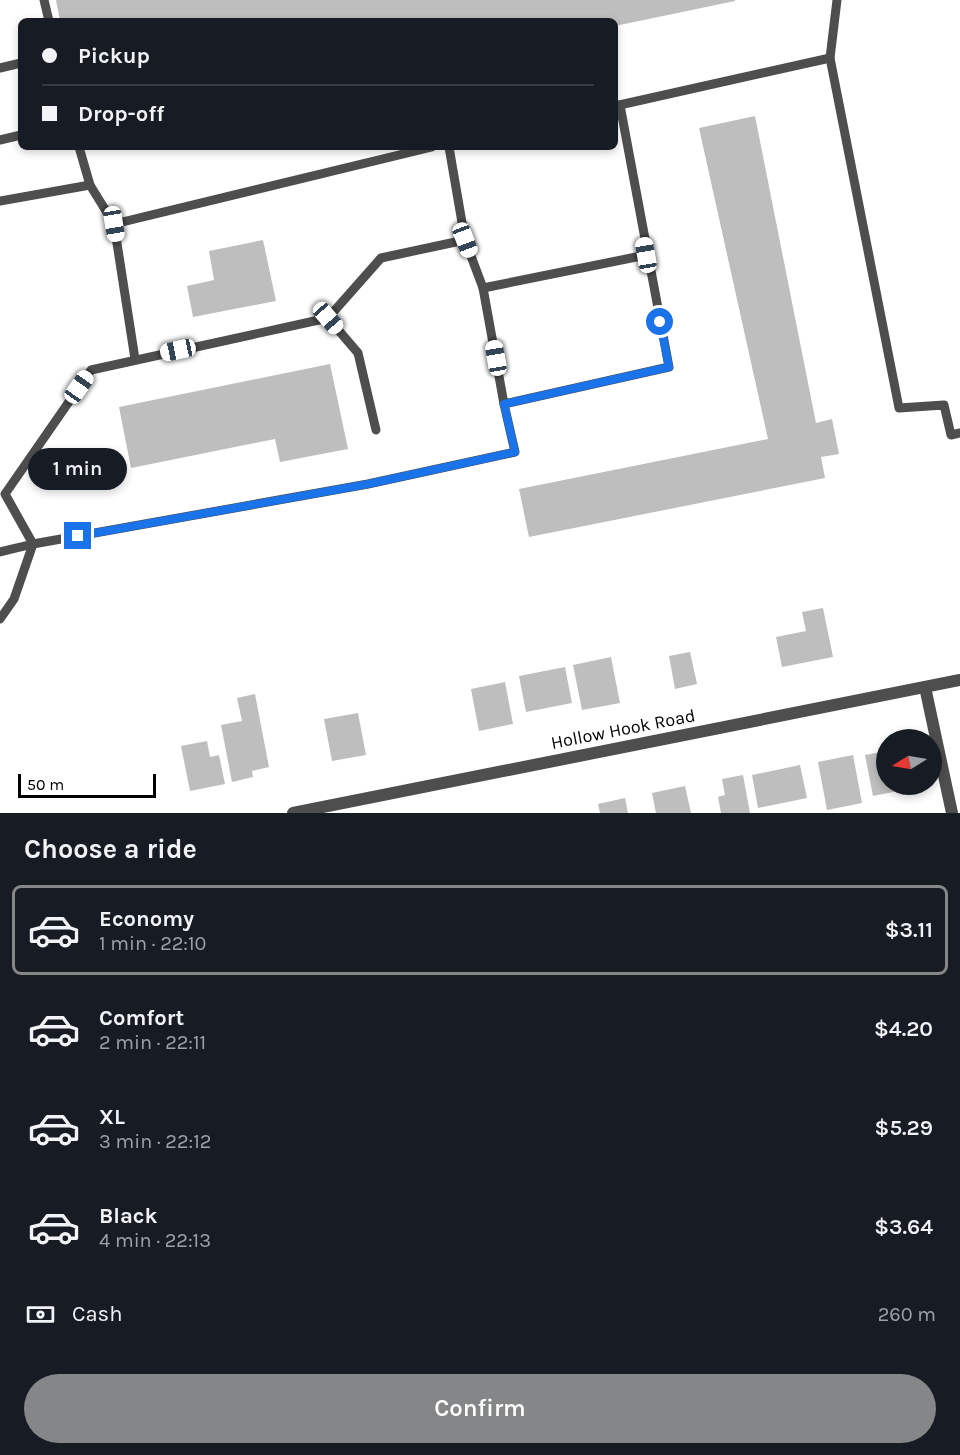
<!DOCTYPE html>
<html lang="en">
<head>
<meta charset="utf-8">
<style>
  :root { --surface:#171b24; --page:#20242c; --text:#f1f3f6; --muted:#9ea1a6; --line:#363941; --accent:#858687 }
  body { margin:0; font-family:Karla,sans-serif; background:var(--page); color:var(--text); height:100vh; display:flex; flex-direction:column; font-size:22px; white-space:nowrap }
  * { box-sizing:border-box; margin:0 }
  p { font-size:20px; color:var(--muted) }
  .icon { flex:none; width:33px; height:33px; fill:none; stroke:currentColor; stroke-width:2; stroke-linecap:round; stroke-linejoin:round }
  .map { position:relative; height:813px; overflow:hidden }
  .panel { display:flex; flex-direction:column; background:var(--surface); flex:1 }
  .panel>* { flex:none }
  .top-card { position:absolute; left:18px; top:18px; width:600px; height:132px; border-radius:9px; box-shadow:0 3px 9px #0003; display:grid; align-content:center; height:132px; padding:0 24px; background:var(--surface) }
  .needle { width:39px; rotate:259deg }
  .tools { position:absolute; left:876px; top:729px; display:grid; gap:12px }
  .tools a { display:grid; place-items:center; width:66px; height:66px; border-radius:50%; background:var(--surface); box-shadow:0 3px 9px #0003; font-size:30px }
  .scale { position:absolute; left:18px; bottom:15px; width:138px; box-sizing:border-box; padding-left:6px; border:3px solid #000; border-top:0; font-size:16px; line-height:21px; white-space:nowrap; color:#000; -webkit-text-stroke:4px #fff; paint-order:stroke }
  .end { position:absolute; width:27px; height:27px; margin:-14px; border:8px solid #1a73e8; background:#fff; box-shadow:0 0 0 3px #fff }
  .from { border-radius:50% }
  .bubble { position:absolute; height:42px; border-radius:21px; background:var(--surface); box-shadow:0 3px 9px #0003; font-size:20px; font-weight:600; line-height:42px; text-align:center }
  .car { position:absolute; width:18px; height:36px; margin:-18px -9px; border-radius:8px; box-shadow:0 0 4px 2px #0007; background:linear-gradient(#fff 24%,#345 0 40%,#fff 0 76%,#345 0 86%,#fff 0) }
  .top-card b { display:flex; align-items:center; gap:21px; height:57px; font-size:22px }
  .top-card b+b { border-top:2px solid var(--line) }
  .top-card i { width:15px; height:15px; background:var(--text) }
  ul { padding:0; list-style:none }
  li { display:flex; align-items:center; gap:18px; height:90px; margin:0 12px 9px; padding:0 12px; border:3px solid transparent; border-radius:9px }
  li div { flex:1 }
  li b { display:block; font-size:22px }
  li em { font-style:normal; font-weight:600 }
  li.selected { border-color:var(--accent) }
  li>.icon { width:54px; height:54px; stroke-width:1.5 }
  h2 { padding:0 24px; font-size:27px; line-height:72px }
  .pay { display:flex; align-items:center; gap:15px; height:66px; padding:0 24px; font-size:22px }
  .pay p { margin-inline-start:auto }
  .button { display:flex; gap:12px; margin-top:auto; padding:12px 24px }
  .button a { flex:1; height:69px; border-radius:36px; background:var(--accent); color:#fff; font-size:24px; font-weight:600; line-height:69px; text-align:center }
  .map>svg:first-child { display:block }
  .building { fill:#bebebe }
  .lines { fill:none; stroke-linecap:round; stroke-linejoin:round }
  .lane { stroke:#4e4e4e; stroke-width:9 }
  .street { stroke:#4e4e4e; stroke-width:12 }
  .route { stroke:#1a73e8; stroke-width:8 }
  .labels { text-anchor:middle; stroke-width:5; stroke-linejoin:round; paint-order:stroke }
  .street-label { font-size:18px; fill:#000; stroke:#fff }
</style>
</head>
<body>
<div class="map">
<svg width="960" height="813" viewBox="0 0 960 813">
  <rect width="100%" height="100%" fill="#fff"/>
  <g class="building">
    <polygon points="56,0 735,0 735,1 615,26 615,21 60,21"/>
    <polygon points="755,116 816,423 832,419 839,454 821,457 825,478 529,537 519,489 768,439 699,128"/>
    <polygon points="263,240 276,301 193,317 187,286 214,280 209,251"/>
    <polygon points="330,364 348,449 280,462 275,439 131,468 119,407"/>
    <polygon points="823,608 833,657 782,667 776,637 806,631 802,612"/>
    <polygon points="690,652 697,684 675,689 669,656"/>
    <polygon points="611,657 620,703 582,710 573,665"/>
    <polygon points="565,667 572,703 526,712 519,676"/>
    <polygon points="505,682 513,724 479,731 471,689"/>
    <polygon points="255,694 269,767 252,771 253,777 232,782 221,725 242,721 237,698"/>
    <polygon points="358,713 366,755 332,761 324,719"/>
    <polygon points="207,741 210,757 219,755 225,784 190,791 181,746"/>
    <polygon points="886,751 886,784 902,784 903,790 873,796 865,755"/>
    <polygon points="853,755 862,803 827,810 818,762"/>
    <polygon points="800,765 807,798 758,808 752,775"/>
    <polygon points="743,775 750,813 721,813 718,797 725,795 722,779"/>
    <polygon points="685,786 691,813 656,813 652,793"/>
    <polygon points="625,798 628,813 600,813 598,804"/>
  </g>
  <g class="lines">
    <g class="lane">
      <polyline points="44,0 49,21"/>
      <polyline points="830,58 837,0"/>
      <polyline points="0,68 21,63"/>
      <polyline points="615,106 830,58 899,408 944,405 951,435 960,433"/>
      <polyline points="0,140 21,135"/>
      <polyline points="79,147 90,185 114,224 135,359"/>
      <polyline points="449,147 465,240 483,288 504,404 669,367 620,105"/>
      <polyline points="0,201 90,185"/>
      <polyline points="114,224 432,147"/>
      <polyline points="465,240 381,258 328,318 91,370 5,494 33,544 368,484 515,452 504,404"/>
      <polyline points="483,288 646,255"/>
      <polyline points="328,318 358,353 376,430"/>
      <polyline points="0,552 33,544 14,599 0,619"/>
    </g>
    <g class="street">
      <polyline points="925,687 952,813"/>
      <polyline points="293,813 960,680"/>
    </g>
  </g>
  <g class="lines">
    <polyline class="route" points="78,536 368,484 515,452 504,404 669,367 660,322"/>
  </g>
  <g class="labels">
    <g class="street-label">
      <text transform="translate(623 729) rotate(-11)" y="6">Hollow Hook Road</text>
    </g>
  </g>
</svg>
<div class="tools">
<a><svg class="needle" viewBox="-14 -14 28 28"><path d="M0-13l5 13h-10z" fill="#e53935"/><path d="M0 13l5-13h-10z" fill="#9ea1a6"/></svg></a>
</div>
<div class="scale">50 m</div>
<i class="end from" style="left:660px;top:322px"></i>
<i class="end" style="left:78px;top:536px"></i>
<div class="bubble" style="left:28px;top:448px;width:99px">1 min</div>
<i class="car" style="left:114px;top:224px;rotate:171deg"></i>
<i class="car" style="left:465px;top:240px;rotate:159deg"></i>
<i class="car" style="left:646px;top:255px;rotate:350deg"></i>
<i class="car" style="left:328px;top:318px;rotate:139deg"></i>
<i class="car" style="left:178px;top:350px;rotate:258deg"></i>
<i class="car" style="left:496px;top:358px;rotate:350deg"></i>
<i class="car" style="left:79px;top:387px;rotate:35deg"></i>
<div class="top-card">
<b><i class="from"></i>Pickup</b>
<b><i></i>Drop-off</b>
</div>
</div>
<section class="panel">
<h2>Choose a ride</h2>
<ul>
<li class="selected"><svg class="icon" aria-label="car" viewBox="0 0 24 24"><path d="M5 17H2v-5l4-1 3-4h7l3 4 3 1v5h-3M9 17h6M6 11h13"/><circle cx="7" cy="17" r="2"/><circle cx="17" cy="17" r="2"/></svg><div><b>Economy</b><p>1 min · 22:10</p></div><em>$3.11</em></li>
<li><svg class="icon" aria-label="car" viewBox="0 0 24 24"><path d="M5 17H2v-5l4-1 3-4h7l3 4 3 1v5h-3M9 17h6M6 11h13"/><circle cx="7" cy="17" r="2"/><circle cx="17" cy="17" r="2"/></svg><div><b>Comfort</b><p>2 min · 22:11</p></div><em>$4.20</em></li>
<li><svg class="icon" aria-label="car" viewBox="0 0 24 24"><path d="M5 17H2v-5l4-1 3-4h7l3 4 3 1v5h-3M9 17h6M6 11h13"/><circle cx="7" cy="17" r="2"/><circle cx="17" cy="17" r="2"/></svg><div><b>XL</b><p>3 min · 22:12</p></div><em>$5.29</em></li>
<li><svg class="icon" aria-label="car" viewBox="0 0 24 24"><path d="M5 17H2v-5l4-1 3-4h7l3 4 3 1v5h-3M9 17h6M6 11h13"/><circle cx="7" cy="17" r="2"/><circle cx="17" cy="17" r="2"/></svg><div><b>Black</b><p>4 min · 22:13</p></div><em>$3.64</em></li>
</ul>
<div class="pay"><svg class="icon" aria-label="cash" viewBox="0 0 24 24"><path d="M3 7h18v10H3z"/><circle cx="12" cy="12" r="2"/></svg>Cash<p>260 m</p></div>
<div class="button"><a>Confirm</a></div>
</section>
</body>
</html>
